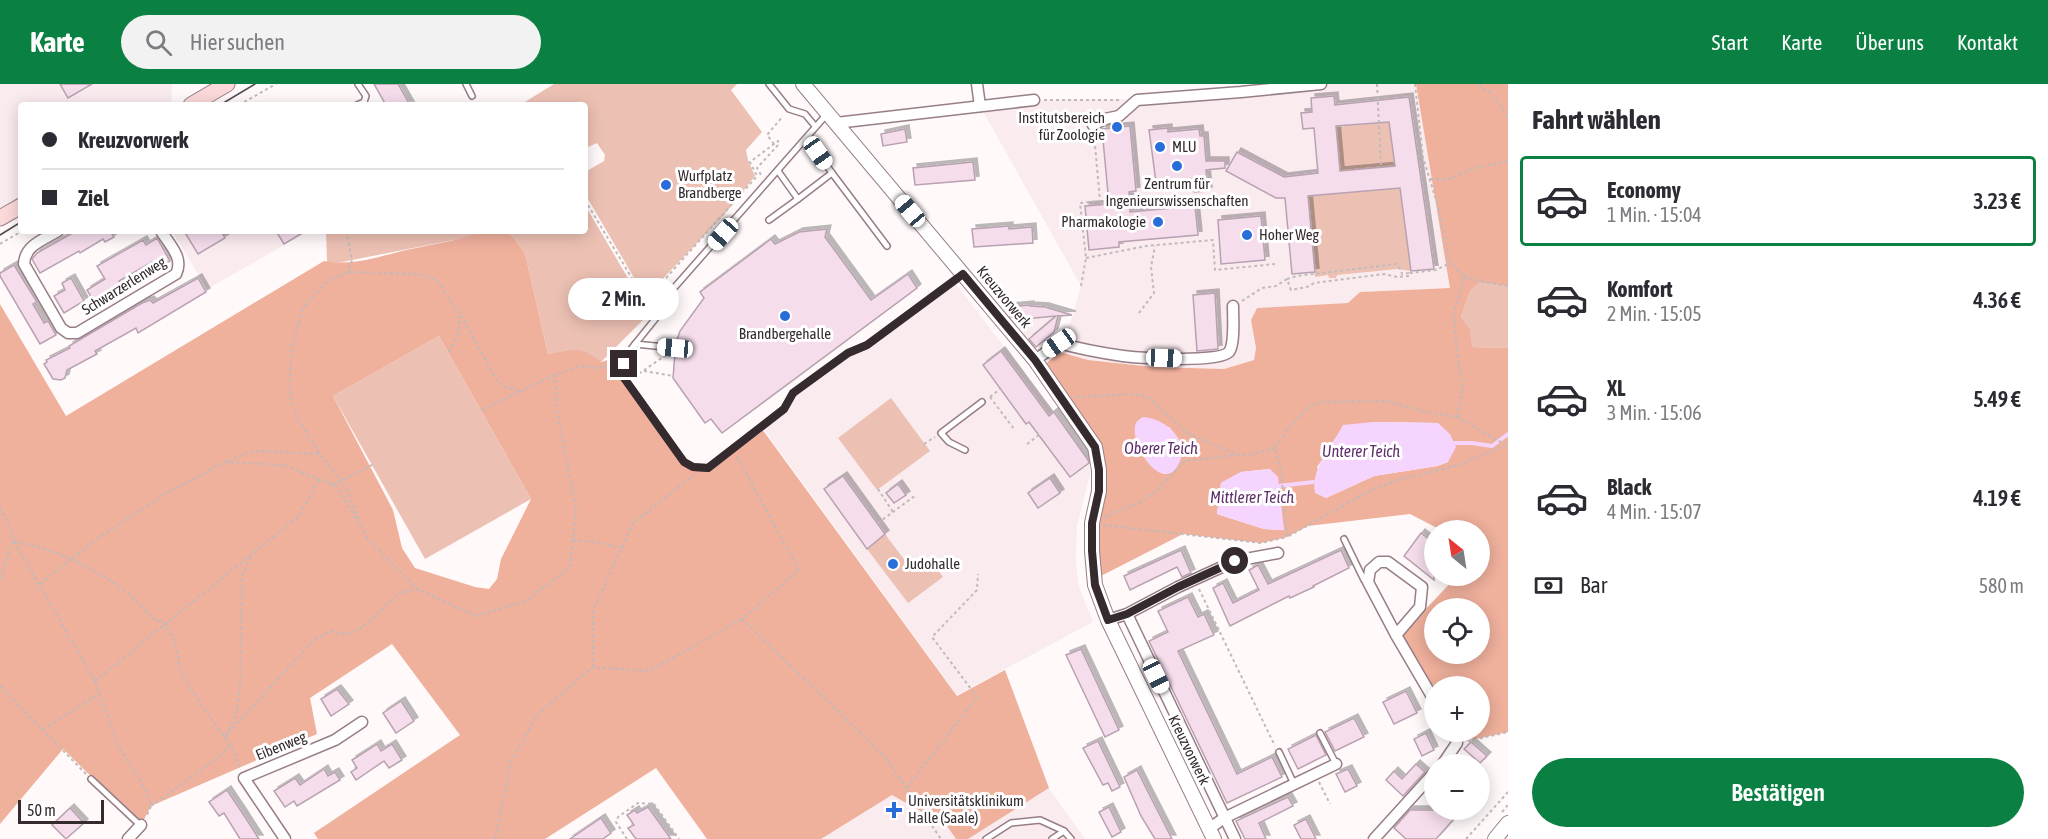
<!DOCTYPE html>
<html lang="de">
<head>
<meta charset="utf-8">
<style>
  :root { --surface:#fff; --page:#f2f2f3; --text:#2b2b33; --muted:#7c7c81; --line:#e1e1e2; --accent:#0b8043 }
  body { margin:0; font-family:"Asap Condensed",sans-serif; background:var(--page); color:var(--text); height:100vh; display:flex; flex-direction:column; font-size:22px; white-space:nowrap }
  * { box-sizing:border-box; margin:0 }
  p { font-size:20px; color:var(--muted) }
  .icon { flex:none; width:33px; height:33px; fill:none; stroke:currentColor; stroke-width:2; stroke-linecap:round; stroke-linejoin:round }
  .map { position:relative; flex:1; overflow:hidden }
  .panel { display:flex; flex-direction:column; background:var(--surface); width:540px }
  .panel>* { flex:none }
  .guide { position:absolute; left:18px; top:18px; width:570px; height:132px; border-radius:6px; box-shadow:0 3px 15px #0003; display:grid; align-content:center; height:132px; padding:0 24px; background:var(--surface) }
  .needle { width:39px; rotate:330deg }
  .fabs { position:absolute; left:1424px; top:436px; display:grid; gap:12px }
  .fabs a { display:grid; place-items:center; width:66px; height:66px; border-radius:50%; background:var(--surface); box-shadow:0 3px 15px #0003; font-size:30px }
  .scale { position:absolute; left:18px; bottom:15px; width:86px; box-sizing:border-box; padding-left:6px; border:3px solid #352b2e; border-top:0; font-size:16px; line-height:21px; white-space:nowrap; color:#352b2e; -webkit-text-stroke:4px #fff; paint-order:stroke }
  .end { position:absolute; width:27px; height:27px; margin:-14px; border:8px solid #352b2e; background:#fff; box-shadow:0 0 0 3px #fff }
  .from { border-radius:50% }
  .bubble { position:absolute; height:42px; border-radius:21px; background:var(--surface); box-shadow:0 3px 15px #0003; font-size:20px; font-weight:600; line-height:42px; text-align:center }
  .car { position:absolute; width:18px; height:36px; margin:-18px -9px; border-radius:8px; box-shadow:0 0 4px 2px #0007; background:linear-gradient(#fff 24%,#345 0 40%,#fff 0 76%,#345 0 86%,#fff 0) }
  .guide b { display:flex; align-items:center; gap:21px; height:57px; font-size:22px }
  .guide b+b { border-top:2px solid var(--line) }
  .guide i { width:15px; height:15px; background:var(--text) }
  ul { padding:0; list-style:none }
  li { display:flex; align-items:center; gap:18px; height:90px; margin:0 12px 9px; padding:0 12px; border:3px solid transparent; border-radius:6px }
  li div { flex:1 }
  li b { display:block; font-size:22px }
  li em { font-style:normal; font-weight:600 }
  li.selected { border-color:var(--accent) }
  li>.icon { width:54px; height:54px; stroke-width:1.5 }
  h2 { padding:0 24px; font-size:27px; line-height:72px }
  .pay { display:flex; align-items:center; gap:15px; height:66px; padding:0 24px; font-size:22px }
  .pay p { margin-inline-start:auto }
  .primary-button { display:flex; gap:12px; margin-top:auto; padding:12px 24px }
  .primary-button a { flex:1; height:69px; border-radius:36px; background:var(--accent); color:#fff; font-size:24px; font-weight:600; line-height:69px; text-align:center }
  header { display:flex; align-items:center; gap:36px; box-sizing:border-box; height:84px; padding:0 30px; background:var(--accent); color:#fff }
  header strong { font-size:28px }
  nav { display:flex; gap:33px; margin-inline-start:auto; font-size:21px }
  .search { width:420px; height:54px; background:var(--page); display:flex; align-items:center; gap:15px; box-sizing:border-box; padding:0 21px; border-radius:33px; color:var(--muted); font-size:22px }
  main { display:flex; flex:1; min-height:0 }
  .map>svg:first-child { display:block }
  .built { fill:#faebef }
  .green { fill:#ecc1b3 }
  .forest { fill:#efb09c; fill-rule:evenodd }
  .water { fill:#f5d5fe }
  .lines { fill:none; stroke-linecap:round; stroke-linejoin:round }
  .stream { stroke:#f5d5fe; stroke-width:4 }
  .building { fill:#f5ddec; stroke:#b8a1b0; stroke-width:1.5; fill-rule:evenodd; filter:url(#shadow) }
  .service-casing { stroke:#977e85; stroke-width:8 }
  .minor-casing { stroke:#977e85; stroke-width:13 }
  .tertiary-casing { stroke:#977e85; stroke-width:16 }
  .secondary-casing { stroke:#977e85; stroke-width:17 }
  .path { stroke:#c1babb; stroke-width:2; stroke-dasharray:3 3; stroke-linecap:butt }
  .service { stroke:#fff; stroke-width:5 }
  .minor { stroke:#fff; stroke-width:10 }
  .tertiary { stroke:#fff; stroke-width:14 }
  .secondary { stroke:#fbd9da; stroke-width:15 }
  .tram { stroke:#554b4e; stroke-width:1.5 }
  .route { stroke:#352b2e; stroke-width:8 }
  .poi-dot { fill:#296dda; stroke:#fff; stroke-width:2 }
  .labels { text-anchor:middle; stroke-width:6; stroke-linejoin:round; paint-order:stroke }
  .poi-label { font-size:15px; fill:#352b2e; stroke:#fff; text-anchor:start }
  .street-label { font-size:15px; fill:#352b2e; stroke:#fff }
  .water-label { font-size:16px; font-style:italic; fill:#5d2e69; stroke:#fff }
</style>
</head>
<body>
<header>
<strong>Karte</strong>
<div class="search"><svg class="icon" aria-label="search" viewBox="0 0 24 24"><circle cx="10" cy="10" r="6"/><path d="M15 15l6 6"/></svg>Hier suchen</div>
<nav><a>Start</a><a>Karte</a><a>Über uns</a><a>Kontakt</a></nav>
</header>
<main>
<div class="map">
<svg width="1508" height="755" viewBox="0 0 1508 755">
  <defs>
    <filter id="shadow"><feDropShadow dx="4" dy="-4" stdDeviation="0" flood-color="#0004"/></filter>
  </defs>
  <rect width="100%" height="100%" fill="#fff9fa"/>
  <g class="built">
    <polygon points="0,0 172,0 171,17 174,21 21,21 21,117 0,129"/>
    <polygon points="1317,0 1416,0 1451,204 1360,208 1349,219 1257,224 1251,236 1256,264 1254,276 1224,285 1153,283 1088,276 1060,268 1059,259 1071,237 1081,202 980,22 1034,16 1141,15"/>
    <polygon points="172,147 309,147 207,205"/>
    <polygon points="956,200 1089,373 1091,387 1077,442 1076,476 1078,500 1093,538 957,611 762,343 784,325 793,309 848,269 867,261"/>
    <polygon points="1030,221 1030,223 1046,223 1060,226 1054,248 1035,264 1006,230 1005,224"/>
    <polygon points="1049,704 1085,755 968,755"/>
    <polygon points="892,711 947,742 956,755 821,755"/>
  </g>
  <g class="green">
    <polygon points="554,0 737,0 731,6 762,48 746,66 748,76 755,92 725,130 650,208 643,209 585,110 585,88 604,77 605,71 597,59 588,63 585,58 585,21 520,21"/>
    <polygon points="1389,38 1395,82 1340,87 1336,43"/>
    <polygon points="1400,104 1411,187 1398,185 1337,191 1336,194 1329,194 1328,191 1315,193 1308,112"/>
    <polygon points="585,121 649,230 601,278 570,266 548,270 525,169 508,147 585,147"/>
    <polygon points="326,147 483,147 469,153 337,179 327,178"/>
    <polygon points="1479,197 1508,202 1508,264 1471,263 1470,244 1461,233 1470,207"/>
    <polygon points="439,252 531,415 425,475 333,312"/>
    <polygon points="891,314 930,367 877,406 838,354"/>
    <polygon points="885,450 912,486 929,474 943,493 908,519 867,465"/>
  </g>
  <g class="forest">
    <path d="M 1416,0 L 1508,0 L 1508,202 L 1479,198 L 1470,207 L 1461,233 L 1470,244 L 1472,263 L 1508,264 L 1508,648 L 1457,659 L 1457,648 L 1479,648 L 1479,603 L 1434,604 L 1402,550 L 1457,492 L 1479,492 L 1479,469 L 1481,467 L 1479,466 L 1479,447 L 1443,447 L 1410,430 L 1308,442 L 1287,453 L 1261,459 L 1183,450 L 1097,494 L 1095,445 L 1105,387 L 1043,282 L 1060,268 L 1088,276 L 1153,283 L 1224,285 L 1254,276 L 1256,264 L 1251,236 L 1257,224 L 1348,219 L 1360,208 L 1450,204 ZM 1373,338 L 1438,339 L 1448,378 L 1437,382 L 1374,392 L 1326,414 L 1317,383 L 1328,368 ZM 1169,343 C 1181,355 1183,372 1174,386 L 1164,390 C 1150,385 1144,373 1138,360 ZM 1270,385 L 1284,446 L 1264,445 L 1217,430 L 1221,399 L 1241,388 ZM 1434,525 L 1479,525 L 1479,570 L 1434,570 Z"/>
    <path d="M 483,147 L 508,147 L 525,169 L 548,270 C 573,265 581,262 601,278 L 627,270 L 624,294 L 684,378 L 708,384 L 762,345 L 957,612 L 1005,586 L 1049,704 L 968,755 L 956,755 L 947,742 L 892,711 L 821,755 L 707,755 L 656,684 L 545,755 L 318,755 L 314,749 L 460,651 L 392,560 L 310,614 L 317,650 L 151,722 L 141,741 L 63,665 L 0,740 L 0,220 L 66,332 L 324,177 C 357,183 384,170 416,164 C 439,159 462,156 483,147 ZM 439,252 L 531,415 L 501,475 L 497,495 L 489,505 L 475,503 L 415,484 L 402,464 L 393,426 L 333,312 Z"/>
  </g>
  <g class="water">
    <path d="M 1143,333 C 1163,334 1189,354 1180,377 C 1164,416 1127,357 1136,339 C 1137,337 1141,334 1143,333 Z"/>
    <path d="M 1373,338 L 1438,339 L 1450,350 L 1456,363 L 1448,378 L 1437,382 L 1374,392 L 1326,414 L 1315,409 C 1310,385 1332,362 1343,341 Z"/>
    <polygon points="1270,385 1278,393 1284,446 1264,445 1217,430 1221,399 1241,388"/>
  </g>
  <g class="lines">
    <g class="stream">
      <polyline points="1454,359 1472,359 1492,362 1508,350"/>
      <polyline points="1279,402 1313,398"/>
    </g>
  </g>
  <g class="building">
    <polygon points="60,0 92,0 68,14"/>
    <polygon points="374,0 398,0 410,21 386,21"/>
    <path d="M 1334,12 L 1335,21 L 1409,13 L 1434,185 L 1411,187 L 1400,104 L 1308,112 L 1315,188 L 1292,190 L 1285,114 L 1276,114 L 1226,87 L 1237,68 L 1284,93 L 1318,89 L 1314,44 L 1303,45 L 1301,29 L 1312,28 L 1311,14 ZM 1389,38 L 1395,82 L 1340,87 L 1336,42 Z"/>
    <polygon points="1130,42 1136,107 1129,108 1130,128 1195,122 1198,151 1119,158 1119,163 1089,166 1085,122 1109,120 1102,45"/>
    <polygon points="1168,44 1168,48 1199,45 1200,52 1204,52 1206,77 1225,77 1225,84 1206,86 1208,107 1194,108 1192,95 1156,98 1149,46"/>
    <polygon points="905,45 907,58 883,62 881,50"/>
    <polygon points="973,78 975,96 915,101 913,84"/>
    <polygon points="1261,132 1265,176 1221,180 1218,136"/>
    <polygon points="1009,142 1009,145 1032,143 1033,159 974,163 972,145"/>
    <polygon points="827,145 825,153 871,216 908,190 917,204 722,349 711,335 705,339 673,294 675,269 680,265 676,259 680,247 704,214 700,208 771,155 775,160 799,148"/>
    <polygon points="76,147 117,147 112,150 114,153 105,158 103,155 80,169 79,167 40,189 32,175 37,169"/>
    <polygon points="184,147 221,147 225,154 198,170"/>
    <polygon points="276,147 306,147 284,160"/>
    <polygon points="157,154 170,177 156,185 152,178 119,197 122,202 111,208 114,214 97,223 87,206 105,195 97,182 143,156 146,161"/>
    <polygon points="14,181 37,218 33,220 44,239 48,237 56,251 40,260 0,192 0,189"/>
    <polygon points="71,194 84,217 64,229 54,212 65,206 62,199"/>
    <polygon points="198,194 206,208 138,249 136,244 95,267 97,270 67,286 65,294 61,296 53,295 44,280 47,278 46,276 70,264 69,262 142,219 150,216 153,219"/>
    <polygon points="1215,209 1218,265 1197,267 1193,211"/>
    <polygon points="1030,221 1030,222 1045,223 1072,231 1058,232 1054,248 1036,263 1029,255 1056,232 1025,235 1025,233 1010,233 1009,223"/>
    <polygon points="1001,267 1049,332 1054,328 1088,376 1089,379 1070,393 1029,338 1026,340 983,281"/>
    <polygon points="843,392 885,450 867,465 824,405"/>
    <polygon points="1050,394 1060,409 1038,424 1028,409"/>
    <polygon points="898,400 906,411 894,419 886,409"/>
    <polygon points="1421,449 1434,459 1434,496 1404,472"/>
    <polygon points="1181,466 1191,489 1182,493 1177,483 1130,506 1124,492"/>
    <polygon points="1341,466 1349,484 1313,502 1314,503 1290,514 1289,512 1230,542 1213,504 1223,499 1233,519 1259,506 1249,486 1258,481 1268,500"/>
    <polygon points="1188,513 1198,533 1204,530 1214,551 1178,567 1237,690 1272,673 1282,693 1227,719 1149,557 1168,548 1158,527"/>
    <polygon points="1081,565 1119,646 1105,653 1066,571"/>
    <polygon points="337,605 349,620 331,632 321,615"/>
    <polygon points="1406,607 1417,629 1394,640 1383,618"/>
    <polygon points="401,617 414,637 396,649 383,629"/>
    <polygon points="1354,634 1364,653 1335,667 1325,648"/>
    <polygon points="1426,649 1434,666 1422,672 1414,655"/>
    <polygon points="1316,651 1326,671 1298,685 1288,665"/>
    <polygon points="1098,657 1120,703 1112,707 1108,699 1103,701 1083,664"/>
    <polygon points="1471,658 1487,672 1480,679 1464,665"/>
    <polygon points="377,660 381,667 392,660 402,676 389,684 384,677 356,696 351,688 357,684 352,676"/>
    <polygon points="1416,680 1425,688 1403,712 1386,696 1394,687 1402,695"/>
    <polygon points="324,685 328,692 335,688 340,696 297,722 294,717 285,723 274,707 295,694 300,701"/>
    <polygon points="1348,685 1357,702 1345,708 1336,690"/>
    <polygon points="1137,686 1148,708 1172,755 1155,755 1141,732 1124,693"/>
    <polygon points="227,706 243,730 259,755 240,755 224,729 219,732 209,718"/>
    <polygon points="1288,713 1293,722 1259,739 1266,755 1245,755 1236,737"/>
    <polygon points="648,723 671,755 636,755 628,744 634,741 627,731 635,726 637,729"/>
    <polygon points="1109,723 1121,748 1112,753 1099,728"/>
    <polygon points="70,724 84,739 66,755 52,741"/>
    <polygon points="1410,726 1462,726 1436,755 1406,755 1394,744"/>
    <polygon points="601,734 611,749 603,755 570,755"/>
    <polygon points="1306,735 1316,755 1301,755 1294,741"/>
  </g>
  <g class="lines">
    <defs>
      <g id="service">
        <polyline points="466,0 472,12"/>
        <polyline points="769,0 789,25 805,30 815,42"/>
        <polyline points="357,21 364,18 366,12 358,0"/>
        <polyline points="827,30 666,213 660,229 627,270 624,280 624,294 684,378 693,383 708,384 784,325 793,309 848,269 867,261 962,191"/>
        <polyline points="832,89 887,162"/>
        <polyline points="798,115 832,89 818,69"/>
        <polyline points="769,136 798,115 778,87"/>
        <polyline points="635,260 675,264"/>
        <polyline points="965,366 949,358 941,349 982,318"/>
        <polyline points="1344,455 1364,496 1367,498"/>
        <polyline points="1320,649 1336,680"/>
        <polyline points="1279,668 1294,700"/>
        <polyline points="91,695 140,741"/>
        <polyline points="986,755 1011,739 1040,736 1064,747"/>
        <polyline points="1052,755 1064,747 1071,755"/>
      </g>
      <g id="minor">
        <polyline points="977,0 980,22"/>
        <polyline points="836,39 1034,16"/>
        <polyline points="1093,41 1105,35 1119,32 1137,16 1241,8 1321,0"/>
        <path d="M 58,147 C 43,156 25,161 24,180 L 61,244 L 68,249 L 77,249 L 176,190 C 184,174 170,161 161,147"/>
        <path d="M 1035,276 L 1059,259 C 1080,265 1102,269 1123,272 C 1139,274 1220,279 1229,268 C 1235,260 1233,233 1233,222"/>
        <polyline points="1127,530 1235,755"/>
        <polyline points="1108,536 1127,530 1178,503 1235,477 1278,469"/>
        <polyline points="1396,551 1420,523 1422,503 1388,478 1379,478 1370,486 1368,498 1396,551 1434,616"/>
        <polyline points="1442,681 1457,659 1453,648"/>
        <polyline points="1209,745 1224,734 1336,680"/>
        <polyline points="128,755 141,741"/>
        <polyline points="285,755 244,694 335,656 362,638"/>
        <polyline points="1374,755 1434,689"/>
      </g>
      <g id="tertiary">
        <polyline points="803,0 1035,276 1095,363 1099,386 1099,407 1092,439 1092,467 1095,501 1108,536 1214,755"/>
        <polyline points="1495,755 1508,739"/>
      </g>
      <g id="secondary">
        <polyline points="191,21 227,0"/>
        <polyline points="0,134 21,122"/>
      </g>
    </defs>
    <use href="#service" class="service-casing"/>
    <use href="#minor" class="minor-casing"/>
    <use href="#tertiary" class="tertiary-casing"/>
    <use href="#secondary" class="secondary-casing"/>
    <g class="path">
      <polyline points="1377,0 1381,83"/>
      <polyline points="1415,0 1423,73 1437,119 1450,179 1464,192 1454,230 1457,269 1463,304 1457,333 1427,328 1387,317 1320,318 1309,323 1291,341 1275,364 1281,387 1287,453 1373,405 1395,397 1459,381 1508,360"/>
      <polyline points="1481,0 1481,4 1491,9 1508,33"/>
      <polyline points="1044,16 1119,16"/>
      <polyline points="239,21 276,0"/>
      <polyline points="774,60 767,51 783,32"/>
      <polyline points="1430,95 1449,95 1475,84 1508,77"/>
      <polyline points="585,116 642,211 650,212 656,216"/>
      <polyline points="346,147 352,176 348,188 328,197 304,222 291,265 290,308 296,332 320,370 348,406 358,436"/>
      <polyline points="0,160 22,147"/>
      <polyline points="1086,174 1146,162 1213,156 1215,186 1275,180"/>
      <polyline points="348,188 417,190 429,193 438,198 463,235 496,295 503,302 521,307"/>
      <polyline points="1464,192 1479,197 1508,202"/>
      <polyline points="1287,195 1297,192 1396,180 1401,186 1402,190 1409,189"/>
      <polyline points="1081,202 1086,174 1080,119 1100,117 1094,50"/>
      <polyline points="650,212 757,92 750,78 778,57 779,60 757,84 761,91"/>
      <polyline points="1242,217 1262,204 1276,202 1287,195 1291,206 1307,203 1314,199 1384,190 1397,193 1409,192 1410,189 1436,186 1450,179"/>
      <polyline points="1139,229 1154,209 1151,183 1155,162"/>
      <polyline points="449,268 458,250 460,232"/>
      <polyline points="644,287 674,292"/>
      <polyline points="634,293 666,271"/>
      <polyline points="990,313 1014,345"/>
      <polyline points="990,313 1000,305"/>
      <polyline points="1076,313 1135,310 1149,314 1187,349 1237,371 1254,370 1275,364"/>
      <polyline points="481,326 555,291"/>
      <polyline points="1457,333 1504,360"/>
      <polyline points="924,360 935,353"/>
      <polyline points="1027,360 1039,351"/>
      <polyline points="737,373 799,486 742,535 885,673 941,755"/>
      <polyline points="228,377 252,367 319,370"/>
      <polyline points="332,401 372,381"/>
      <polyline points="878,405 893,428"/>
      <polyline points="0,424 8,438 14,457 9,467 0,497"/>
      <polyline points="1105,433 1142,417 1155,408 1185,377 1236,371"/>
      <polyline points="878,439 916,411"/>
      <polyline points="1103,441 1261,459 1287,453"/>
      <polyline points="573,456 596,458 622,464"/>
      <polyline points="14,457 45,465 72,475 105,493 128,509 151,533 165,540 174,556 182,591 204,625 231,662 240,683"/>
      <polyline points="14,457 95,597 118,661 148,710 151,722 147,731"/>
      <polyline points="40,500 98,454 167,409 225,378 284,381 336,402 368,455 417,505 476,532 526,517 570,483 576,425 557,326 555,291 580,282 597,284 616,281"/>
      <polyline points="1199,505 1275,662"/>
      <polyline points="593,583 593,527 633,439 694,391"/>
      <polyline points="95,597 299,432 319,396"/>
      <polyline points="0,602 86,690"/>
      <polyline points="43,645 99,610"/>
      <polyline points="226,651 236,630 240,605 242,493 251,472"/>
      <polyline points="225,653 315,555 331,547 345,550 358,547 400,509 417,505"/>
      <polyline points="1468,657 1508,648"/>
      <polyline points="1319,698 1330,720"/>
      <polyline points="907,704 977,613 932,553 977,506 978,490"/>
      <polyline points="151,722 215,676 230,662"/>
      <polyline points="1502,728 1508,721"/>
      <polyline points="495,755 511,678 538,630 593,583 649,587 742,535"/>
      <polyline points="627,755 616,738 618,733 638,719 654,720 679,755"/>
      <polyline points="1466,755 1508,708"/>
    </g>
    <use href="#service" class="service"/>
    <use href="#minor" class="minor"/>
    <use href="#tertiary" class="tertiary"/>
    <use href="#secondary" class="secondary"/>
    <g class="tram">
      <polyline points="220,21 255,0"/>
      <polyline points="0,151 21,138"/>
    </g>
  </g>
  <g class="lines">
    <polyline class="route" points="624,280 624,294 684,378 693,383 708,384 784,325 793,309 848,269 867,261 963,190 1035,276 1095,363 1099,386 1099,407 1092,439 1092,467 1095,501 1108,536 1127,530 1178,503 1235,477"/>
  </g>
  <g class="poi-dot">
    <circle cx="1117" cy="43" r="6"/>
    <circle cx="1160" cy="63" r="6"/>
    <circle cx="1177" cy="82" r="6"/>
    <circle cx="666" cy="101" r="6"/>
    <circle cx="1158" cy="138" r="6"/>
    <circle cx="1247" cy="151" r="6"/>
    <circle cx="785" cy="232" r="6"/>
    <circle cx="893" cy="480" r="6"/>
    <path d="M891 717h6v6h6v6h-6v6h-6v-6h-6v-6h6z"/>
  </g>
  <g class="labels">
    <g class="poi-label">
      <text x="1105" y="39" text-anchor="end">Institutsbereich<tspan x="1105" dy="17">für Zoologie</tspan></text>
      <text x="1172" y="68">MLU</text>
      <text x="678" y="97">Wurfplatz<tspan x="678" dy="17">Brandberge</tspan></text>
      <text x="1177" y="105" text-anchor="middle">Zentrum für<tspan x="1177" dy="17">Ingenieurswissenschaften</tspan></text>
      <text x="1146" y="143" text-anchor="end">Pharmakologie</text>
      <text x="1259" y="156">Hoher Weg</text>
      <text x="785" y="255" text-anchor="middle">Brandbergehalle</text>
      <text x="905" y="485">Judohalle</text>
      <text x="908" y="722">Universitätsklinikum<tspan x="908" dy="17">Halle (Saale)</tspan></text>
    </g>
    <g class="street-label">
      <text transform="translate(124 202) rotate(-32)" y="5">Schwarzerlenweg</text>
      <text transform="translate(1004 213) rotate(50)" y="5">Kreuzvorwerk</text>
      <text transform="translate(281 662) rotate(-22)" y="5">Eibenweg</text>
      <text transform="translate(1189 666) rotate(64)" y="5">Kreuzvorwerk</text>
    </g>
    <g class="water-label">
      <text x="1161" y="370">Oberer Teich</text>
      <text x="1361" y="373">Unterer Teich</text>
      <text x="1252" y="419">Mittlerer Teich</text>
    </g>
  </g>
</svg>
<div class="fabs">
<a><svg class="needle" viewBox="-14 -14 28 28"><path d="M0-13l5 13h-10z" fill="#e53935"/><path d="M0 13l5-13h-10z" fill="#7c7c81"/></svg></a>
<a><svg class="icon" aria-label="locate" viewBox="0 0 24 24"><circle cx="12" cy="12" r="6"/><path d="M12 2v4M12 18v4M2 12h4M18 12h4"/></svg></a>
<a>+</a>
<a>−</a>
</div>
<div class="scale">50 m</div>
<i class="end from" style="left:1235px;top:477px"></i>
<i class="end" style="left:624px;top:280px"></i>
<div class="bubble" style="left:568px;top:194px;width:111px">2 Min.</div>
<i class="car" style="left:818px;top:69px;rotate:145deg"></i>
<i class="car" style="left:910px;top:127px;rotate:320deg"></i>
<i class="car" style="left:723px;top:150px;rotate:221deg"></i>
<i class="car" style="left:1059px;top:259px;rotate:235deg"></i>
<i class="car" style="left:675px;top:264px;rotate:275deg"></i>
<i class="car" style="left:1164px;top:274px;rotate:92deg"></i>
<i class="car" style="left:1156px;top:592px;rotate:154deg"></i>
<div class="guide">
<b><i class="from"></i>Kreuzvorwerk</b>
<b><i></i>Ziel</b>
</div>
</div>
<section class="panel">
<h2>Fahrt wählen</h2>
<ul>
<li class="selected"><svg class="icon" aria-label="car" viewBox="0 0 24 24"><path d="M5 17H2v-5l4-1 3-4h7l3 4 3 1v5h-3M9 17h6M6 11h13"/><circle cx="7" cy="17" r="2"/><circle cx="17" cy="17" r="2"/></svg><div><b>Economy</b><p>1 Min. · 15:04</p></div><em>3.23 €</em></li>
<li><svg class="icon" aria-label="car" viewBox="0 0 24 24"><path d="M5 17H2v-5l4-1 3-4h7l3 4 3 1v5h-3M9 17h6M6 11h13"/><circle cx="7" cy="17" r="2"/><circle cx="17" cy="17" r="2"/></svg><div><b>Komfort</b><p>2 Min. · 15:05</p></div><em>4.36 €</em></li>
<li><svg class="icon" aria-label="car" viewBox="0 0 24 24"><path d="M5 17H2v-5l4-1 3-4h7l3 4 3 1v5h-3M9 17h6M6 11h13"/><circle cx="7" cy="17" r="2"/><circle cx="17" cy="17" r="2"/></svg><div><b>XL</b><p>3 Min. · 15:06</p></div><em>5.49 €</em></li>
<li><svg class="icon" aria-label="car" viewBox="0 0 24 24"><path d="M5 17H2v-5l4-1 3-4h7l3 4 3 1v5h-3M9 17h6M6 11h13"/><circle cx="7" cy="17" r="2"/><circle cx="17" cy="17" r="2"/></svg><div><b>Black</b><p>4 Min. · 15:07</p></div><em>4.19 €</em></li>
</ul>
<div class="pay"><svg class="icon" aria-label="cash" viewBox="0 0 24 24"><path d="M3 7h18v10H3z"/><circle cx="12" cy="12" r="2"/></svg>Bar<p>580 m</p></div>
<div class="primary-button"><a>Bestätigen</a></div>
</section>
</main>
</body>
</html>
